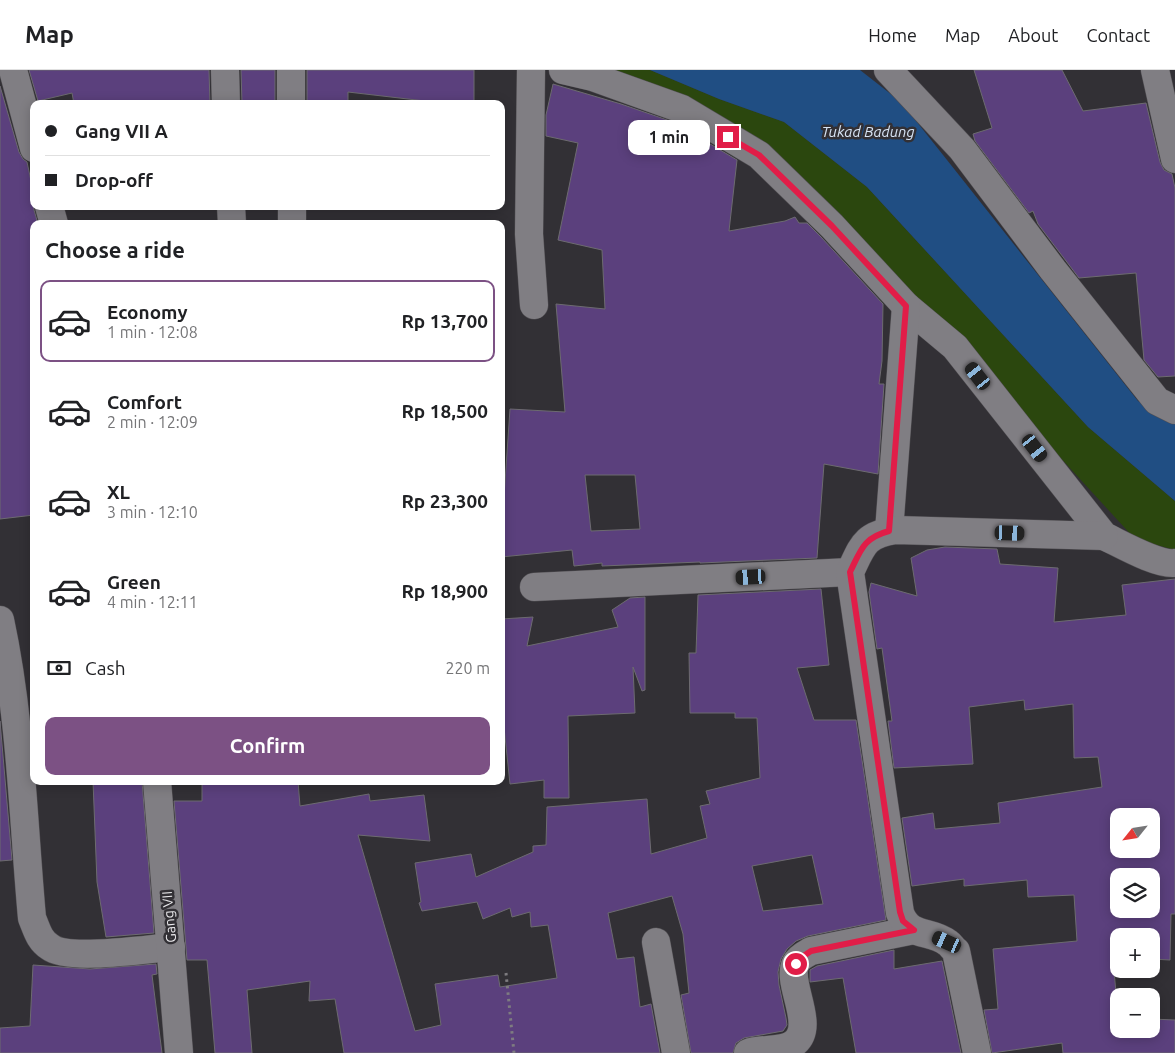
<!DOCTYPE html>
<html lang="en">
<head>
<meta charset="utf-8">
<style>
  :root { --surface:#fff; --page:#f2f2f2; --text:#202124; --muted:#757577; --line:#e0e0e0; --accent:#7c5184 }
  body { margin:0; font-family:Ubuntu,sans-serif; background:var(--page); color:var(--text); height:100vh; display:flex; flex-direction:column; font-size:19px; white-space:nowrap }
  * { box-sizing:border-box; margin:0 }
  p { font-size:16px; color:var(--muted) }
  .icon { flex:none; width:28px; height:28px; fill:none; stroke:currentColor; stroke-width:2; stroke-linecap:round; stroke-linejoin:round }
  .map { position:relative; flex:1; overflow:hidden }
  .details { position:absolute; left:30px; top:150px; width:475px; height:565px; display:flex; flex-direction:column; background:var(--surface); border-radius:10px; box-shadow:0 2px 12px #0003 }
  .details>* { flex:none }
  .hud { position:absolute; left:30px; top:30px; width:475px; height:110px; border-radius:10px; box-shadow:0 2px 12px #0003; display:grid; align-content:center; height:110px; padding:0 15px; background:var(--surface) }
  .needle { width:32px; rotate:240deg }
  .buttons { position:absolute; left:1110px; top:738px; display:grid; gap:10px }
  .buttons a { display:grid; place-items:center; width:50px; height:50px; border-radius:10px; background:var(--surface); box-shadow:0 2px 12px #0003; font-size:25px }
  .end { position:absolute; width:22px; height:22px; margin:-11px; border:6px solid #e11d48; background:#fff; box-shadow:0 0 0 2px #fff }
  .from { border-radius:50% }
  .bubble { position:absolute; height:35px; border-radius:10px; background:var(--surface); box-shadow:0 2px 12px #0003; font-size:16px; font-weight:700; line-height:35px; text-align:center }
  .car { position:absolute; width:15px; height:30px; margin:-15px -8px; border-radius:6px; box-shadow:0 0 4px 1px #0007; background:linear-gradient(#222 24%,#8ab4d8 0 40%,#222 0 76%,#8ab4d8 0 86%,#222 0) }
  .hud b { display:flex; align-items:center; gap:18px; height:48px; font-size:19px }
  .hud b+b { border-top:1px solid var(--line) }
  .hud i { width:12px; height:12px; background:var(--text) }
  ul { padding:0; list-style:none }
  li { display:flex; align-items:center; gap:15px; height:82px; margin:0 10px 8px; padding:0 5px; border:2px solid transparent; border-radius:10px }
  li div { flex:1 }
  li b { display:block; font-size:19px }
  li em { font-style:normal; font-weight:700 }
  li.selected { border-color:var(--accent) }
  li>.icon { width:45px; height:45px; stroke-width:1.5 }
  h2 { padding:0 15px; font-size:22px; line-height:60px }
  .pay { display:flex; align-items:center; gap:12px; height:55px; padding:0 15px; font-size:19px }
  .pay p { margin-inline-start:auto }
  .action { display:flex; gap:10px; margin-top:auto; padding:10px 15px }
  .action a { flex:1; height:58px; border-radius:10px; background:var(--accent); color:#fff; font-size:20px; font-weight:700; line-height:58px; text-align:center }
  header { display:flex; align-items:center; gap:30px; box-sizing:border-box; height:70px; padding:0 25px; background:var(--surface); border-bottom:1px solid var(--line) }
  header strong { font-size:24px }
  nav { display:flex; gap:28px; margin-inline-start:auto; font-size:18px }
  .map>svg:first-child { display:block }
  .green { fill:#2b470e }
  .water { fill:#204e83 }
  .building { fill:#5b407d; stroke:#6d6b70; fill-rule:evenodd }
  .lines { fill:none; stroke-linecap:round; stroke-linejoin:round }
  .minor-casing { stroke:#514f53; stroke-width:29 }
  .path { stroke:#7e7c80; stroke-width:3; stroke-dasharray:2.5 4; stroke-linecap:butt }
  .minor { stroke:#807e83; stroke-width:28 }
  .route { stroke:#e11d48; stroke-width:6 }
  .labels { text-anchor:middle; stroke-width:5; stroke-linejoin:round; paint-order:stroke }
  .street-label { font-size:14px; fill:#ecebee; stroke:#323035 }
  .water-label { font-size:15px; font-style:italic; fill:#d8e5f6; stroke:#323035 }
</style>
</head>
<body>
<header>
<strong>Map</strong>
<nav><a>Home</a><a>Map</a><a>About</a><a>Contact</a></nav>
</header>
<div class="map">
<svg width="1175" height="983" viewBox="0 0 1175 983">
  <rect width="100%" height="100%" fill="#323035"/>
  <polygon class="green" points="582,0 650,0 719,29 784,52 867,117 1088,357 1175,431 1175,480 1135,469 1003,325 779,95"/>
  <polygon class="water" points="650,0 860,0 901,32 1138,331 1175,353 1175,431 1088,357 867,117 784,52 719,29"/>
  <g class="building">
    <polygon points="29,0 209,0 210,34 74,34 72,23 38,31"/>
    <polygon points="241,0 275,0 275,34 242,34"/>
    <polygon points="307,0 474,0 474,34 425,34 425,31 348,22 348,34 307,34"/>
    <polygon points="974,0 1062,0 1083,41 1146,33 1160,92 1164,100 1172,104 1175,118 1175,306 1158,307 1144,290 1136,203 1079,208 1038,154 1033,141 1029,143 975,71 973,64 992,58"/>
    <path d="M 553,14 L 621,34 L 673,52 L 737,90 L 729,161 L 785,151 L 795,147 L 799,153 L 807,153 L 821,167 L 883,234 L 882,291 L 879,314 L 884,314 L 878,404 L 824,394 L 817,488 L 700,493 L 700,492 L 602,496 L 602,493 L 574,496 L 572,480 L 501,487 L 501,427 L 504,427 L 510,339 L 565,342 L 556,234 L 605,239 L 602,180 L 558,170 L 578,73 L 546,66 L 546,45 ZM 585,405 L 635,405 L 640,459 L 591,461 Z"/>
    <polygon points="0,16 19,82 23,89 27,92 34,125 34,140 38,154 34,154 34,445 0,449"/>
    <path d="M 945,477 L 997,479 L 1000,494 L 1058,498 L 1054,552 L 1126,545 L 1122,515 L 1175,509 L 1175,844 L 1171,844 L 1170,890 L 1151,889 L 1151,866 L 1119,866 L 1119,888 L 1113,888 L 1119,959 L 1151,959 L 1151,949 L 1175,950 L 1175,983 L 1063,983 L 1062,973 L 992,983 L 984,940 L 998,939 L 993,879 L 1077,871 L 1074,825 L 1028,827 L 1027,810 L 964,816 L 964,809 L 912,816 L 902,748 L 933,743 L 935,759 L 1000,753 L 998,733 L 1102,717 L 1098,687 L 1074,688 L 1073,634 L 1025,640 L 1024,630 L 969,637 L 973,694 L 894,698 L 888,651 L 892,651 L 882,578 L 877,579 L 869,522 L 871,513 L 917,526 L 911,488 L 927,480 ZM 1119,746 L 1151,746 L 1151,779 L 1119,779 ZM 1119,806 L 1151,806 L 1151,839 L 1119,839 Z"/>
    <path d="M 821,519 L 829,595 L 797,598 L 814,650 L 856,650 L 886,850 L 808,866 L 796,871 L 787,879 L 781,889 L 778,902 L 779,915 L 786,948 L 787,955 L 783,961 L 744,968 L 736,973 L 733,983 L 691,983 L 681,925 L 689,923 L 683,864 L 672,826 L 608,843 L 617,889 L 634,887 L 640,937 L 651,934 L 660,983 L 344,983 L 335,929 L 309,931 L 310,911 L 247,920 L 252,983 L 215,983 L 207,890 L 187,890 L 174,731 L 202,731 L 202,711 L 298,711 L 300,736 L 369,724 L 370,731 L 424,725 L 430,771 L 358,765 L 415,961 L 441,955 L 435,914 L 498,905 L 500,917 L 557,908 L 548,855 L 531,857 L 530,842 L 512,847 L 510,838 L 483,849 L 477,832 L 422,841 L 419,833 L 421,832 L 415,793 L 471,784 L 476,807 L 533,782 L 533,776 L 546,775 L 547,737 L 647,729 L 651,784 L 707,768 L 700,736 L 710,734 L 706,721 L 760,708 L 757,648 L 735,648 L 735,643 L 690,643 L 689,583 L 696,583 L 698,525 ZM 812,785 L 823,834 L 763,841 L 752,796 Z"/>
    <polygon points="645,527 645,620 642,621 633,597 635,643 568,646 569,728 544,728 544,710 510,714 504,657 501,657 501,549 533,547 527,576 618,557 612,540 630,528"/>
    <polygon points="0,651 12,790 0,791"/>
    <polygon points="93,711 142,711 154,863 106,867 97,812"/>
    <polygon points="894,880 894,899 942,891 961,983 856,983 843,908 810,912 810,900 817,896"/>
    <polygon points="156,894 157,904 152,905 162,983 0,983 0,958 30,956 33,895 90,899"/>
  </g>
  <g class="lines">
    <defs>
      <g id="minor">
        <polyline points="13,0 34,78"/>
        <polyline points="225,0 226,34"/>
        <polyline points="291,0 291,34"/>
        <polyline points="531,0 529,164 534,235"/>
        <path d="M 563,0 L 593,7 L 682,39 L 759,85 L 832,156 L 906,236 L 955,277 L 1104,466 C 1121,474 1157,495 1175,493"/>
        <polyline points="888,0 962,79 1053,200 1157,331 1175,340"/>
        <polyline points="1155,0 1175,89"/>
        <polyline points="49,136 54,154"/>
        <polyline points="231,136 232,154"/>
        <polyline points="292,136 292,154"/>
        <polyline points="889,461 906,236"/>
        <polyline points="534,517 850,502"/>
        <path d="M 0,550 C 21,648 23,749 32,848 C 37,860 39,870 50,877 C 68,891 146,879 171,877"/>
        <polyline points="157,711 179,983"/>
        <polyline points="656,872 676,983"/>
        <path d="M 748,983 C 761,978 781,982 793,974 C 818,957 785,913 796,893 C 799,887 806,884 811,881 L 914,860"/>
        <path d="M 977,983 L 956,881 C 953,879 951,875 948,873 C 930,859 910,869 900,843 L 850,502 C 863,475 864,465 896,460 L 1104,466"/>
      </g>
    </defs>
    <use href="#minor" class="minor-casing"/>
    <polyline class="path" points="506,903 514,983"/>
    <use href="#minor" class="minor"/>
  </g>
  <g class="lines">
    <path class="route" d="M 728,67 L 759,85 L 832,156 L 906,236 L 889,461 C 863,468 861,480 850,502 L 900,842 L 903,851 L 914,860 L 811,881 L 799,889 L 796,894"/>
  </g>
  <g class="labels">
    <g class="street-label">
      <text transform="translate(169 847) rotate(-95)" y="5">Gang VII</text>
    </g>
    <g class="water-label">
      <text x="868" y="67">Tukad Badung</text>
    </g>
  </g>
</svg>
<div class="buttons">
<a><svg class="needle" viewBox="-14 -14 28 28"><path d="M0-13l5 13h-10z" fill="#e53935"/><path d="M0 13l5-13h-10z" fill="#757577"/></svg></a>
<a><svg class="icon" aria-label="layers" viewBox="0 0 24 24"><path d="M12 4l9 5-9 5-9-5zM3 14l9 5 9-5"/></svg></a>
<a>+</a>
<a>−</a>
</div>
<i class="end from" style="left:796px;top:894px"></i>
<i class="end" style="left:728px;top:67px"></i>
<div class="bubble" style="left:628px;top:50px;width:82px">1 min</div>
<i class="car" style="left:978px;top:306px;rotate:322deg"></i>
<i class="car" style="left:1035px;top:378px;rotate:142deg"></i>
<i class="car" style="left:1010px;top:463px;rotate:92deg"></i>
<i class="car" style="left:751px;top:507px;rotate:267deg"></i>
<i class="car" style="left:947px;top:872px;rotate:294deg"></i>
<div class="hud">
<b><i class="from"></i>Gang VII A</b>
<b><i></i>Drop-off</b>
</div>
<section class="details">
<h2>Choose a ride</h2>
<ul>
<li class="selected"><svg class="icon" aria-label="car" viewBox="0 0 24 24"><path d="M5 17H2v-5l4-1 3-4h7l3 4 3 1v5h-3M9 17h6M6 11h13"/><circle cx="7" cy="17" r="2"/><circle cx="17" cy="17" r="2"/></svg><div><b>Economy</b><p>1 min · 12:08</p></div><em>Rp 13,700</em></li>
<li><svg class="icon" aria-label="car" viewBox="0 0 24 24"><path d="M5 17H2v-5l4-1 3-4h7l3 4 3 1v5h-3M9 17h6M6 11h13"/><circle cx="7" cy="17" r="2"/><circle cx="17" cy="17" r="2"/></svg><div><b>Comfort</b><p>2 min · 12:09</p></div><em>Rp 18,500</em></li>
<li><svg class="icon" aria-label="car" viewBox="0 0 24 24"><path d="M5 17H2v-5l4-1 3-4h7l3 4 3 1v5h-3M9 17h6M6 11h13"/><circle cx="7" cy="17" r="2"/><circle cx="17" cy="17" r="2"/></svg><div><b>XL</b><p>3 min · 12:10</p></div><em>Rp 23,300</em></li>
<li><svg class="icon" aria-label="car" viewBox="0 0 24 24"><path d="M5 17H2v-5l4-1 3-4h7l3 4 3 1v5h-3M9 17h6M6 11h13"/><circle cx="7" cy="17" r="2"/><circle cx="17" cy="17" r="2"/></svg><div><b>Green</b><p>4 min · 12:11</p></div><em>Rp 18,900</em></li>
</ul>
<div class="pay"><svg class="icon" aria-label="cash" viewBox="0 0 24 24"><path d="M3 7h18v10H3z"/><circle cx="12" cy="12" r="2"/></svg>Cash<p>220 m</p></div>
<div class="action"><a>Confirm</a></div>
</section>
</div>
</body>
</html>
